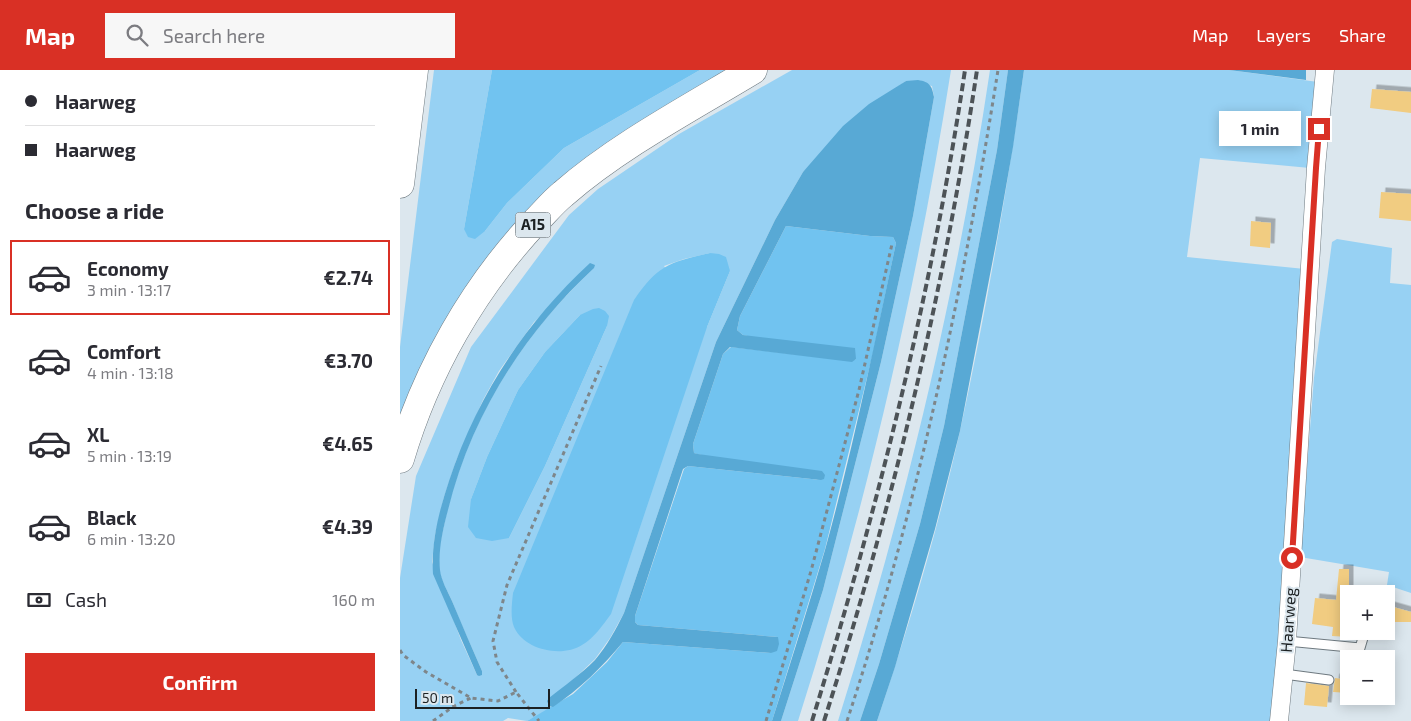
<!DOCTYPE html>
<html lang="en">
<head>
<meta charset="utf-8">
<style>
  :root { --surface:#fff; --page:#f7f7f7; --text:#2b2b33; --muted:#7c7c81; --line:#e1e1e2; --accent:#d93025 }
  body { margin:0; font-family:"Exo 2",sans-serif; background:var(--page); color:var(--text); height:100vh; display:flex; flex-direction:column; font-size:19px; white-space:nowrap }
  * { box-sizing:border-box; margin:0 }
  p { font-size:16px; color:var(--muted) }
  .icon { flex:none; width:28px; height:28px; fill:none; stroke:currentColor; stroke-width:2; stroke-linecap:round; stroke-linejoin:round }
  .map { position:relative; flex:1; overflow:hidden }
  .side { display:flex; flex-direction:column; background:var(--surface); width:400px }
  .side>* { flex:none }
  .hud { display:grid; align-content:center; height:110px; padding:0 25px; background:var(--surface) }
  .buttons { position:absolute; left:940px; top:515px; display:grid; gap:10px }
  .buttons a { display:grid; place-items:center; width:55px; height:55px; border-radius:0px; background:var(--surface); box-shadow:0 2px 12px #0003; font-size:25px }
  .scale { position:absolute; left:15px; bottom:12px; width:135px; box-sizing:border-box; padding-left:5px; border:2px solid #1c2123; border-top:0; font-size:14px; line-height:18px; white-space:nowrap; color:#1c2123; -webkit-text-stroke:4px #dce7ee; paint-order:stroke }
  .end { position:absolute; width:22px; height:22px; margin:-11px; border:6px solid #d93025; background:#fff; box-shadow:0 0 0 2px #fff }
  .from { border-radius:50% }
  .bubble { position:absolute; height:35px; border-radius:0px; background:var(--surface); box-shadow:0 2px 12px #0003; font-size:16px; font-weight:700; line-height:35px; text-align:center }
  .hud b { display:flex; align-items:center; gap:18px; height:48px; font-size:19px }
  .hud b+b { border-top:1px solid var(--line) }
  .hud i { width:12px; height:12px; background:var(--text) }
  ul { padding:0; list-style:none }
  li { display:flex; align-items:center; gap:15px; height:75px; margin:0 10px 8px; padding:0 15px; border:2px solid transparent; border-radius:0px }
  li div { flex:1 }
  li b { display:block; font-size:19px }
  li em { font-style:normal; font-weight:700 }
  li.active { border-color:var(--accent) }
  li>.icon { width:45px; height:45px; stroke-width:1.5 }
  h2 { padding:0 25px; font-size:22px; line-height:60px }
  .pay { display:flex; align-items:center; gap:12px; height:55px; padding:0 25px; font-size:19px }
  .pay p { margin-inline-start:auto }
  .button { display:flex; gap:10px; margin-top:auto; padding:10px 25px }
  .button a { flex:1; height:58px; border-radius:0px; background:var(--accent); color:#fff; font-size:20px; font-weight:700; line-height:58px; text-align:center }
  header { display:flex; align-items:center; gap:30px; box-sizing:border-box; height:70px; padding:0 25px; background:var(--accent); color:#fff }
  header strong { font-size:24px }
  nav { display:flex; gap:28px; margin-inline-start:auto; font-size:18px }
  .search { width:350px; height:45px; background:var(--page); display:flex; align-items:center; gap:12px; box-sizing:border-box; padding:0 18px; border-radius:0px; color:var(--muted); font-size:19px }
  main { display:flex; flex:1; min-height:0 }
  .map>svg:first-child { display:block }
  .green { fill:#97d1f3; fill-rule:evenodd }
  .forest { fill:#71c3f0 }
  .water { fill:#58a9d5 }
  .building { fill:#f1cc81; filter:url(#shadow) }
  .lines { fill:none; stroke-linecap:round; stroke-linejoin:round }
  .service-casing { stroke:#6f7a80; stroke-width:11 }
  .minor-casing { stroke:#6f7a80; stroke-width:19 }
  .motorway-casing { stroke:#6f7a80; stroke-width:29 }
  .path { stroke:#7e868a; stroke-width:3; stroke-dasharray:4 4; stroke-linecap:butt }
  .service { stroke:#fff; stroke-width:9 }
  .minor { stroke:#fff; stroke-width:18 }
  .motorway { stroke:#fff; stroke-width:28 }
  .rail { stroke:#4d5357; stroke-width:4; stroke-dasharray:8 4; stroke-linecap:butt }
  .route { stroke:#d93025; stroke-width:6 }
  .labels { text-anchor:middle; stroke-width:4; stroke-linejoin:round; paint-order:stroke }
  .shield { fill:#dce7ee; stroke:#565c60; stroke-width:1 }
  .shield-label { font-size:15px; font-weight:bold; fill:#1c2123 }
  .street-label { font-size:16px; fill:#1c2123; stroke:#dce7ee }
</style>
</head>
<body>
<header>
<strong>Map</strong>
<div class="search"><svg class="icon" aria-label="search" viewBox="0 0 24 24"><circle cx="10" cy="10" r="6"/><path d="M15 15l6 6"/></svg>Search here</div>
<nav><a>Map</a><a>Layers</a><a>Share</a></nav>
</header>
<main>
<section class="side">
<div class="hud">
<b><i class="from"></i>Haarweg</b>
<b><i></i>Haarweg</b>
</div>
<h2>Choose a ride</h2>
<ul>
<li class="active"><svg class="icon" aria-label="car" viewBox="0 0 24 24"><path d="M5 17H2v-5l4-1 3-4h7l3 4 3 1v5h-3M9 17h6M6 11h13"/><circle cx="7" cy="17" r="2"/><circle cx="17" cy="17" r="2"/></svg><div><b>Economy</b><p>3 min · 13:17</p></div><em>€2.74</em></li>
<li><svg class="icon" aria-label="car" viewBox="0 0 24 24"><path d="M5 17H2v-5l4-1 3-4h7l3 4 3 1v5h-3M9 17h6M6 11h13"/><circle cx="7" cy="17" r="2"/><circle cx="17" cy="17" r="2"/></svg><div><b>Comfort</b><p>4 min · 13:18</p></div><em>€3.70</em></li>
<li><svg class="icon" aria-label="car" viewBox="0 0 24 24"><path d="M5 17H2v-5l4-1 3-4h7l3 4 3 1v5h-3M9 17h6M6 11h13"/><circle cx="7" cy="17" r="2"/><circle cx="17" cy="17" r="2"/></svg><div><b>XL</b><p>5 min · 13:19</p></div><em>€4.65</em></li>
<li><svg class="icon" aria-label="car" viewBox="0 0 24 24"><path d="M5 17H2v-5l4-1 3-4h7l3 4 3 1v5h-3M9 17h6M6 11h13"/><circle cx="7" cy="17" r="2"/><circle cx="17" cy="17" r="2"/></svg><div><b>Black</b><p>6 min · 13:20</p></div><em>€4.39</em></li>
</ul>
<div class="pay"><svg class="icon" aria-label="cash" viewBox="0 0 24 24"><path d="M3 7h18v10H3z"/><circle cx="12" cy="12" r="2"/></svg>Cash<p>160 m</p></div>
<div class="button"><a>Confirm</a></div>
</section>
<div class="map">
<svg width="1011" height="651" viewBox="0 0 1011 651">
  <defs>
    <filter id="shadow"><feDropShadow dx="4.5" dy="-4.5" stdDeviation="0" flood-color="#0004"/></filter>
  </defs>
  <rect width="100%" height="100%" fill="#dce7ee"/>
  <g class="green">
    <polygon points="34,0 92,0 64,159 85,161 107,133 164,78 300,0 341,0 126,155 0,374 0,277"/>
    <path d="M 392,0 L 551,0 C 516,221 466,438 398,651 L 381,651 L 423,520 L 481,292 L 513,146 L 534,27 L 532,16 L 506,11 L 492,21 L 403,102 L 375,150 L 316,272 L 224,543 L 210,568 L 195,589 L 175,608 L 149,636 L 153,637 L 127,651 L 108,648 L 103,651 L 0,651 L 0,508 L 16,406 L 71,277 L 169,145 L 198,119 L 279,64 ZM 310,183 L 330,201 L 307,257 L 264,196 L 284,189 ZM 194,198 C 123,264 70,347 47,442 C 43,461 36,484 40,503 C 42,512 48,522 52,531 C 61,554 72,578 82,601 L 77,605 L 61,570 L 32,492 L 35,465 L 44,427 L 56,391 L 83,330 L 99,301 L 134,252 ZM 180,245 L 207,256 L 145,396 L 109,468 L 71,429 L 87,387 L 118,320 L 145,282 Z"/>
    <path d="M 590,0 L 608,0 L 597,80 L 544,356 L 520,454 L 479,594 L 460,651 L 438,651 C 505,438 557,221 590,0 Z"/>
    <path d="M 624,0 L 829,0 L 918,12 L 910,98 L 800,88 L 787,187 L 905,199 L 872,651 L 477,651 C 509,556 538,459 560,361 C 586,242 607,121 624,0 Z"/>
    <polygon points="937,169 992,178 990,213 1011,215 1011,523 987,515 989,502 900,487 914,308 932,172"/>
  </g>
  <g class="forest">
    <polygon points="92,0 300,0 164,78 107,133 85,161 75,169 68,167 64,159"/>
    <polygon points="386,156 470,166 493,167 496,173 473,283 425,479 372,651 127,651 173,624 207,592 223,572 371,583 378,567 238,555 235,552 235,546 284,399 288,396 421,410 297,384 294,383 293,374 323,284 331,277 451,291 456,289 343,265 337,260 340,246"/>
    <path d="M 310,183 L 319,184 L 326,187 L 330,201 L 307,257 L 211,544 C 202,556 194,568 182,575 C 162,588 124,580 114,557 C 110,547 112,533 113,523 L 234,230 C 258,195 270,192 310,183 Z"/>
    <polygon points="199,238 205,241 209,246 207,256 145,396 109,468 92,471 76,468 68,457 71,429 87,387 118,320 145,282 180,245 193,239"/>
  </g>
  <g class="water">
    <polygon points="608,0 624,0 613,77 597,168 560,361 535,459 495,597 477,651 460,651 479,594 520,454 544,356 597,80"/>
    <polygon points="829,0 906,0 906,10"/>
    <path d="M 518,10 C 530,12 532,16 534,27 L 513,146 L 481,292 L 423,520 L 381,651 L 372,651 C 390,594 408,538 425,480 C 453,379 474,276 496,173 L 493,167 L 470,166 L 386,156 L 340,246 L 337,260 L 343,265 L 455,278 L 456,289 L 452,292 L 330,277 L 323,284 L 293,374 L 294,383 L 298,384 L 422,401 L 425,405 L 424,409 L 421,410 L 288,396 L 283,399 L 235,546 L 235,552 L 238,555 L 378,567 L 379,574 L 377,581 L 371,583 L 223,572 C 202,597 180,619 153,637 L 149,636 L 147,631 L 149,628 C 164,616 181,604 195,590 C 207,576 216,559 224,543 L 316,272 L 375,150 L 403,102 L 443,56 L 469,34 L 506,11 Z"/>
    <path d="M 190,193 L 195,195 L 194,198 C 124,263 71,346 48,440 C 43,459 38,480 40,500 C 41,510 48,522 52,531 C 62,555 72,578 82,601 L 82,605 L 79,606 L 77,605 L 33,504 C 31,472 39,441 49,411 C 77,326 125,253 190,193 Z"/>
  </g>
  <g class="building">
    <polygon points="972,19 1011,22 1011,43 970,38"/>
    <polygon points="981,122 1011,124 1011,151 979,148"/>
    <polygon points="851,151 871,153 870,178 850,176"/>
    <polygon points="939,499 949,499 949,567 932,566 933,557 912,554 915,528 936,530"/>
    <polygon points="986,535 1011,542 1011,552 986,552"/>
    <polygon points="935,608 949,610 949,623 933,622"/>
    <polygon points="906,613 929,616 927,637 904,635"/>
  </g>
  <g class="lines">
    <defs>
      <g id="service">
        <polyline points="887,571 960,578 965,561"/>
        <polyline points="884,604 929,610"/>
      </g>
      <polyline id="minor" points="879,651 887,571 916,98 925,0"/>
      <g id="motorway">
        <polyline points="0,114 14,0"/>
        <path d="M 0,389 C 26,301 73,218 136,151 C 145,142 153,132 163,124 C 218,76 290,38 353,0"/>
      </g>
    </defs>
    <use href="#service" class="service-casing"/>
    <use href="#minor" class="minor-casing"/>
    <use href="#motorway" class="motorway-casing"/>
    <g class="path">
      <polyline points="0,580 3,585 26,602 71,628 98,631 116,622 139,651"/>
      <polyline points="116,622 97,592 93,571 107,515 201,296"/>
      <polyline points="33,651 54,636 71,628"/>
      <polyline points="366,651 411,501 459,320 492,174"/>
      <path d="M 447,651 C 517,439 563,221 598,0"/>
    </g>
    <use href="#service" class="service"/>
    <use href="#minor" class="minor"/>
    <use href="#motorway" class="motorway"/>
    <g class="rail">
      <path d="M 412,651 C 478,438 532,221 565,0"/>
      <path d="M 424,651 C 492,439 544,221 577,0"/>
    </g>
  </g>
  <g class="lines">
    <polyline class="route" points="892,488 916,98 919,59"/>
  </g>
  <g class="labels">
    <rect class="shield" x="115.5" y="142.5" width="35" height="25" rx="4"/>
    <g class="shield-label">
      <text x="133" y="160">A15</text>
    </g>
    <g class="street-label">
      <text transform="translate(888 550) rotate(-86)" y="6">Haarweg</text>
    </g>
  </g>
</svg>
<div class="buttons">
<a>+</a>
<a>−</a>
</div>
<div class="scale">50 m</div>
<i class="end from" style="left:892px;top:488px"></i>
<i class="end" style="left:919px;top:59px"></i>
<div class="bubble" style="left:819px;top:41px;width:82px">1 min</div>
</div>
</main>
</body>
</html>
